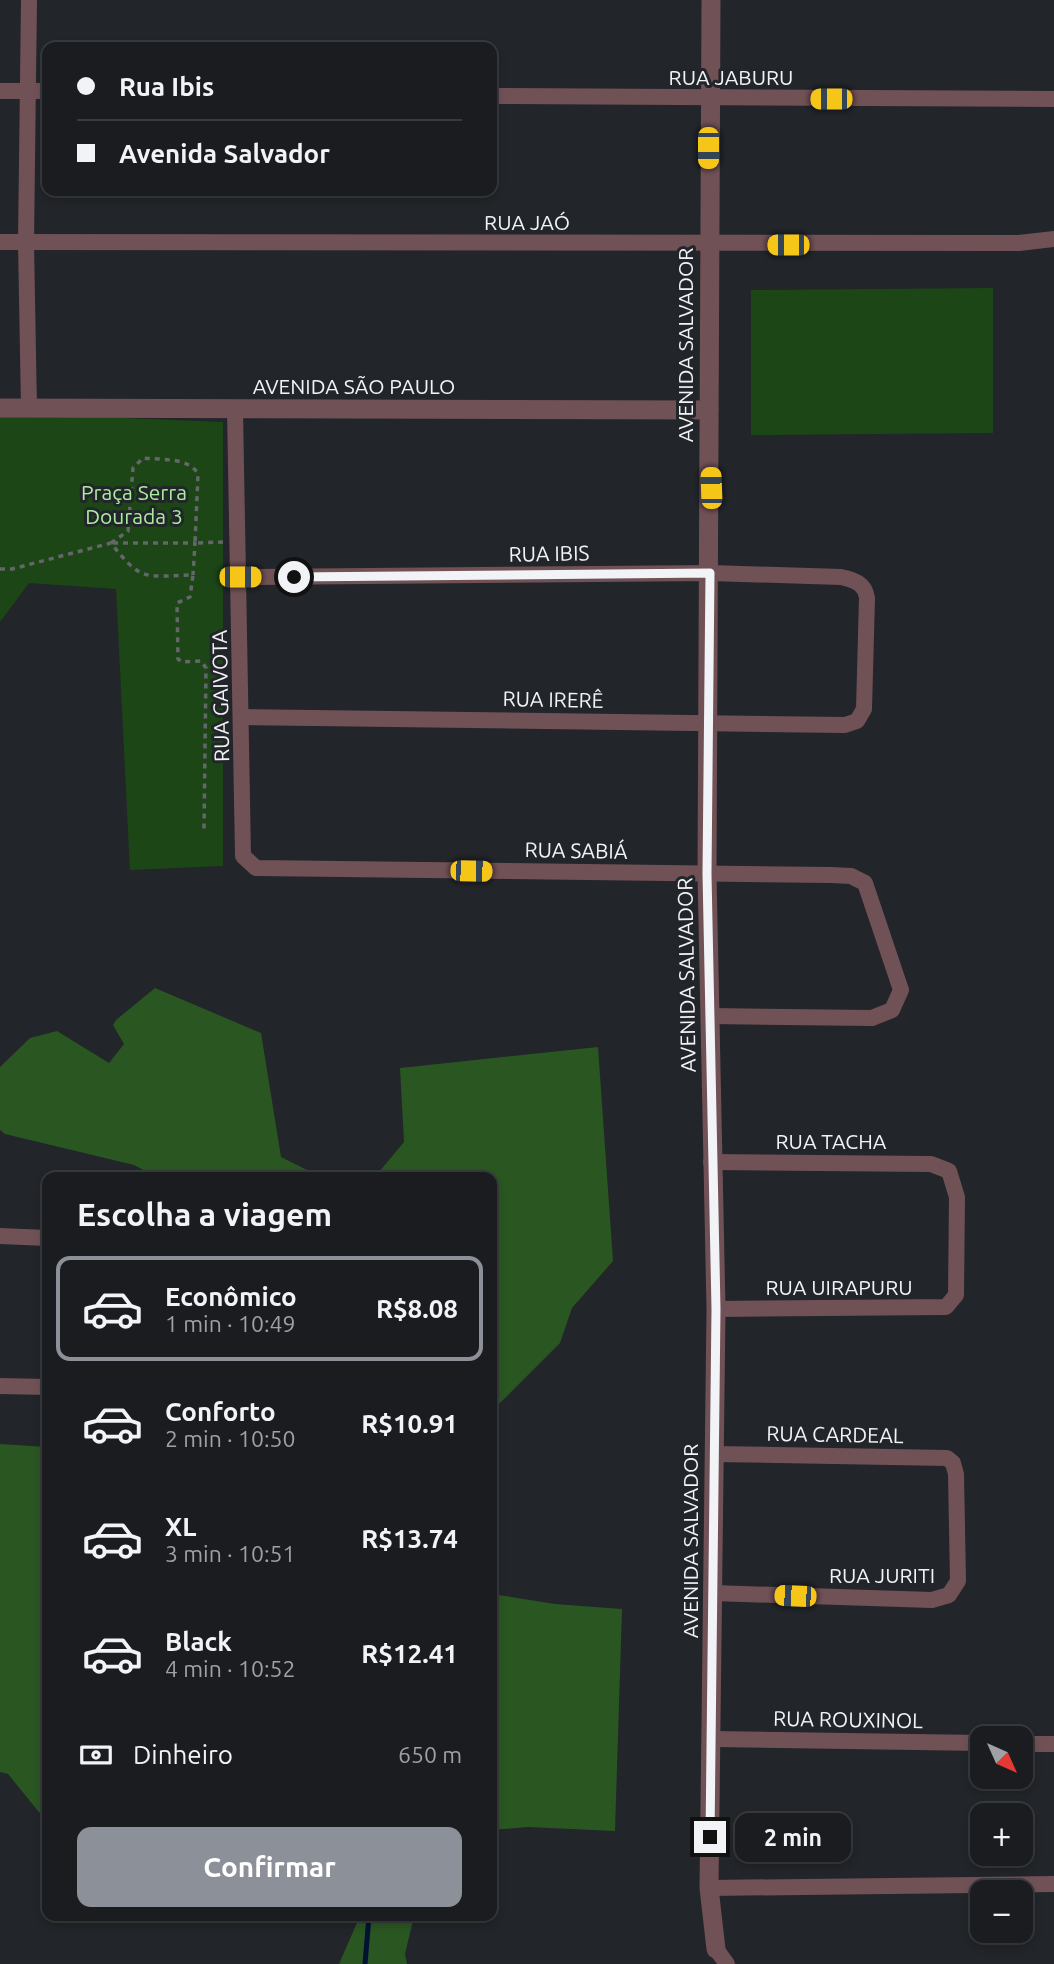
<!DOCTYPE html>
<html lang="pt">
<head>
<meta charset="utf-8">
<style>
  :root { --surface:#1a1c1f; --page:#232528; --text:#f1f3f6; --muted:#9fa1a4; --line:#383a3d; --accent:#8c9099 }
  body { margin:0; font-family:Ubuntu,sans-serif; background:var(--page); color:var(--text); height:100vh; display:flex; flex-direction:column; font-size:26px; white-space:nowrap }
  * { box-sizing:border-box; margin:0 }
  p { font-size:23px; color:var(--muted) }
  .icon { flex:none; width:38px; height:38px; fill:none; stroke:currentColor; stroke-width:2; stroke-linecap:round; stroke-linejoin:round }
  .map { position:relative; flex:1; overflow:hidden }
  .panel { position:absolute; left:42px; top:1172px; width:455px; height:749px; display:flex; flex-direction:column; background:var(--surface); border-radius:14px; box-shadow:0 4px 10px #0003,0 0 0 2px var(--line) }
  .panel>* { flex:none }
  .hud { position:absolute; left:42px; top:42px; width:455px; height:154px; border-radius:14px; box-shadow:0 4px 10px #0003,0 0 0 2px var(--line); display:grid; align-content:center; height:154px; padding:0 35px; background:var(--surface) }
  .needle { width:46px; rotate:135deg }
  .controls { position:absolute; left:970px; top:1726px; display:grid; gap:14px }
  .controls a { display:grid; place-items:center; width:63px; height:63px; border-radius:14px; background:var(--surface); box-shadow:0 4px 10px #0003,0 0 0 2px var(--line); font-size:35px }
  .end { position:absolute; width:32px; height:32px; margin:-16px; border:9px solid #f1f3f6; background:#111; box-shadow:0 0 0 4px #111 }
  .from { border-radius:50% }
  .bubble { position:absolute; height:49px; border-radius:14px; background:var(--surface); box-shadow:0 4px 10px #0003,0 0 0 2px var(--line); font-size:23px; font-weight:600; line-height:49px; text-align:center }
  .car { position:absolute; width:21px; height:42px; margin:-21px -10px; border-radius:9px; box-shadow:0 0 5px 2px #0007; background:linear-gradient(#f5c518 24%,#345 0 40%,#f5c518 0 76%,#345 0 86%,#f5c518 0) }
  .hud b { display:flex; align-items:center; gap:24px; height:66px; font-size:26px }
  .hud b+b { border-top:2px solid var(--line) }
  .hud i { width:18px; height:18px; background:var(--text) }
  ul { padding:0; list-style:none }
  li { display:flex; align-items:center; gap:21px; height:105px; margin:0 14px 10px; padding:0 21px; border:4px solid transparent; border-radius:14px }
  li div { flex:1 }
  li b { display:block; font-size:26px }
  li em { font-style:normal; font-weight:600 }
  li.active { border-color:var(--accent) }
  li>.icon { width:63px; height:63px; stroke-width:1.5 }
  h2 { padding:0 35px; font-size:32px; line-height:84px }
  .pay { display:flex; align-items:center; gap:18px; height:77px; padding:0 35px; font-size:26px }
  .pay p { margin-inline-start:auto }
  .cta { display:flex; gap:14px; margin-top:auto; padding:14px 35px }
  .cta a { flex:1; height:80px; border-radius:14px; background:var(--accent); color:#fff; font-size:28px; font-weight:600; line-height:80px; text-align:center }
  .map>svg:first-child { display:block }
  .green { fill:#1d4616 }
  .forest { fill:#2a5622 }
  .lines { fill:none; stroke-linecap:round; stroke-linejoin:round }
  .stream { stroke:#001335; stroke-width:5 }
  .path { stroke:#64676a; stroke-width:3.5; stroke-dasharray:5 5; stroke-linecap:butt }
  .minor { stroke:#705156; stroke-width:16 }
  .tertiary { stroke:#705156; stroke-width:19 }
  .route { stroke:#f1f3f6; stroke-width:9 }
  .labels { text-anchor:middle; stroke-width:6; stroke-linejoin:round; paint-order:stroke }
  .street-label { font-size:21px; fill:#f1f3f6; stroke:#222529 }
  .park-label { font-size:21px; fill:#aaed9f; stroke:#222529 }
</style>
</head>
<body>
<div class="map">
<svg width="1054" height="1964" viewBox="0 0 1054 1964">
  <rect width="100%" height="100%" fill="#222529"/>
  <g class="green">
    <polygon points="993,288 993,433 751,435 751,290"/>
    <polygon points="0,413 223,422 223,866 130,870 116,589 29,583 0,622"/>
  </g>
  <g class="forest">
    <polygon points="155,988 261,1033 281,1157 323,1178 158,1178 134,1165 5,1134 0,1130 0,1067 30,1038 57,1031 109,1063 124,1044 113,1025 116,1020"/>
    <polygon points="598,1047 613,1261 572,1308 560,1343 492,1411 492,1178 374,1178 404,1142 400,1068"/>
    <polygon points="0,1444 47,1447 47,1822 8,1774 0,1772"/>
    <polygon points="492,1594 555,1604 622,1609 615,1831 528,1827 492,1830"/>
    <polygon points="360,1916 414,1916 405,1954 407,1964 339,1964"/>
  </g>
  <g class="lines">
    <polyline class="stream" points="365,1964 369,1916"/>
    <g class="path">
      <path d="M 111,543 L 128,531 L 133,468 L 143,458 C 160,460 189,457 198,474 L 195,543 L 223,542"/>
      <polyline points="113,543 195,543 193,575"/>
      <path d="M 0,569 L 12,569 L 111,543 C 142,583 145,576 193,575 L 190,597 L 177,603 L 178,659 L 182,662 L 201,661 L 206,668 L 204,830"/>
    </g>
    <g class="minor">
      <polyline points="29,0 26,242 29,409"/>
      <polyline points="0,91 47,91"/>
      <polyline points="492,96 1054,99"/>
      <polyline points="0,242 1019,243 1054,239"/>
      <polyline points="235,410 243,856 256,868 831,875 851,876 865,883 901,990 892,1010 872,1018 711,1016"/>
      <path d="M 240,577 L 711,573 L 841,577 C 854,580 865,583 867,598 L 864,709 L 857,721 L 845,725 L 243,717"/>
      <polyline points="711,1162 931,1164 949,1171 957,1197 956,1295 946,1307 716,1309"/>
      <polyline points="0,1236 47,1238"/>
      <polyline points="0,1386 47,1387"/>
      <polyline points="713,1593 932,1600 949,1595 958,1581 956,1474 953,1463 947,1458 714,1454"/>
      <polyline points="713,1739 982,1743"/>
      <polyline points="1020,1744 1054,1744"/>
      <polyline points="709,1888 1054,1884"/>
      <polyline points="716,1949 727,1964"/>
    </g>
    <g class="tertiary">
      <polyline points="711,0 707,874 716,1309 709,1888 716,1949"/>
      <polyline points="0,408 709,410"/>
    </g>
  </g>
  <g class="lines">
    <polyline class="route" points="294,577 710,573 707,874 716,1309 710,1837"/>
  </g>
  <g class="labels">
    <g class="street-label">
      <text x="731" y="85">RUA JABURU</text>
      <text x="527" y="230">RUA JAÓ</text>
      <text transform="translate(686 345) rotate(-90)" y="7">AVENIDA SALVADOR</text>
      <text x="354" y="394">AVENIDA SÃO PAULO</text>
      <text transform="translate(549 554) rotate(-1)" y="7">RUA IBIS</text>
      <text transform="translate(221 696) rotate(-91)" y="7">RUA GAIVOTA</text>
      <text transform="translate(553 700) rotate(1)" y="7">RUA IRERÊ</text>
      <text transform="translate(576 851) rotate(1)" y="7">RUA SABIÁ</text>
      <text transform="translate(687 975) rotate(-91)" y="7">AVENIDA SALVADOR</text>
      <text x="831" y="1149">RUA TACHA</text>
      <text x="839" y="1295">RUA UIRAPURU</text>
      <text transform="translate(835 1435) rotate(1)" y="7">RUA CARDEAL</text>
      <text transform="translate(691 1541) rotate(-90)" y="7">AVENIDA SALVADOR</text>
      <text x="882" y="1583">RUA JURITI</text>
      <text transform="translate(848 1720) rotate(1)" y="7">RUA ROUXINOL</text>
    </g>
    <g class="park-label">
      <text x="134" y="500">Praça Serra<tspan x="134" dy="24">Dourada 3</tspan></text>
    </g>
  </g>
</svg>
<div class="controls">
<a><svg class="needle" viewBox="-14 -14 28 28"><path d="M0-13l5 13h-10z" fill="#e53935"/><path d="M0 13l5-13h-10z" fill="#9fa1a4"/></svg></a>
<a>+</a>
<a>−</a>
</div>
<i class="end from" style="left:294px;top:577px"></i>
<i class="end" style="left:710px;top:1837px"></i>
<div class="bubble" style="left:735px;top:1813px;width:116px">2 min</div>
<i class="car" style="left:831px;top:99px;rotate:270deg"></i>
<i class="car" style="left:708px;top:148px;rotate:180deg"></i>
<i class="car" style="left:788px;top:245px;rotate:270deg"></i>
<i class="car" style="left:711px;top:488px;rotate:358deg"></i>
<i class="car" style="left:240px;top:577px;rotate:90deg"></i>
<i class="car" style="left:471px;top:871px;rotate:91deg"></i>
<i class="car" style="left:795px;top:1596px;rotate:272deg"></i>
<div class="hud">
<b><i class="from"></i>Rua Ibis</b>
<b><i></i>Avenida Salvador</b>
</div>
<section class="panel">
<h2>Escolha a viagem</h2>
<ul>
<li class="active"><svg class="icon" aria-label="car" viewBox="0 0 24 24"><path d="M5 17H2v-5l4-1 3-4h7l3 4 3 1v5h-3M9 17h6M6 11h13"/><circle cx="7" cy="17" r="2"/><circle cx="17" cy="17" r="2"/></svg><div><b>Econômico</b><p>1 min · 10:49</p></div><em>R$8.08</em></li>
<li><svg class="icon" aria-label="car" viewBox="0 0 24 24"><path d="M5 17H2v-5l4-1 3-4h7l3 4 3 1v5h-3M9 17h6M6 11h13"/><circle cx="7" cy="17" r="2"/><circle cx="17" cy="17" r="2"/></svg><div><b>Conforto</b><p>2 min · 10:50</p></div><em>R$10.91</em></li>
<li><svg class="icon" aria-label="car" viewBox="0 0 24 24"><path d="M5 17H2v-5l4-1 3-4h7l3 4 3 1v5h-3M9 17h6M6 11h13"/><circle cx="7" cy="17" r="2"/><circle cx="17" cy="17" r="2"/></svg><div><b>XL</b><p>3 min · 10:51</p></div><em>R$13.74</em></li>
<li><svg class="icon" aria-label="car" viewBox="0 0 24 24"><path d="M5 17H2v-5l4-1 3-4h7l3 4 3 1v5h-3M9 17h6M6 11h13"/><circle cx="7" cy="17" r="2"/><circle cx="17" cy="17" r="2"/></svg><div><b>Black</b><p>4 min · 10:52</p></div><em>R$12.41</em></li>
</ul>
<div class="pay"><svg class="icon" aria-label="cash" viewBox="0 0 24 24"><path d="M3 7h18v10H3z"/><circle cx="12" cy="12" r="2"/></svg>Dinheiro<p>650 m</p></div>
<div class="cta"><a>Confirmar</a></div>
</section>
</div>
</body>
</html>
